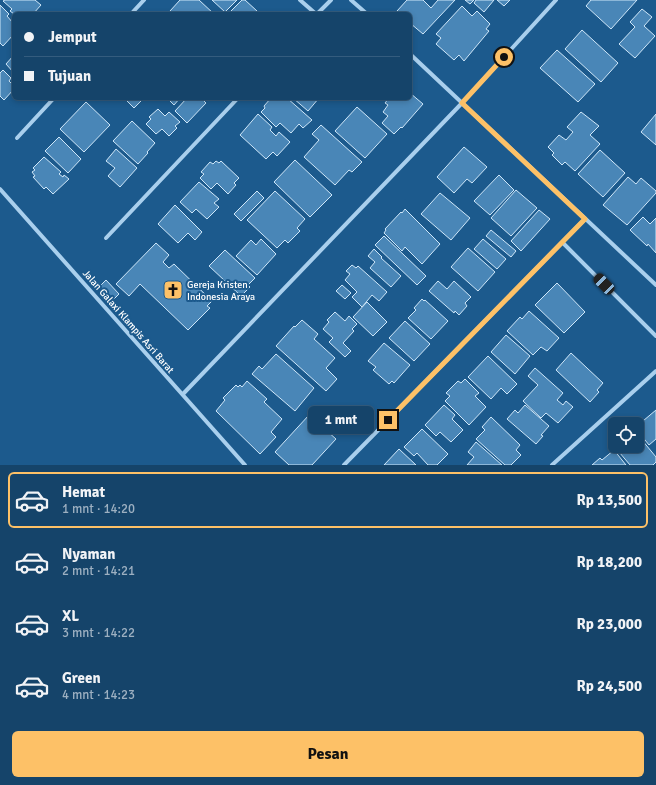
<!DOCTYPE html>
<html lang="id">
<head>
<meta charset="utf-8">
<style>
  :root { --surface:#15446a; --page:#224e72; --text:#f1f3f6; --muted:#9db0c1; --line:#345c7e; --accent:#fdc167 }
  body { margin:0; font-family:Signika,sans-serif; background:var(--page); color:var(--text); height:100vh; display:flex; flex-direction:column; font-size:15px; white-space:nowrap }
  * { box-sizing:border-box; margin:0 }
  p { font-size:13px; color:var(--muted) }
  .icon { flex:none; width:22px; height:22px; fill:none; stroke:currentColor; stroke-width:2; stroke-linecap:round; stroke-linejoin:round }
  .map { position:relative; height:465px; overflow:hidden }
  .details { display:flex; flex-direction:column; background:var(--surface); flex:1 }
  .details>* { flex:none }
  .hud { position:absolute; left:12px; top:12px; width:400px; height:88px; border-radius:6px; box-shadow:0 2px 6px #0003,0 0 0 1px var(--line); display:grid; align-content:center; height:88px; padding:0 12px; background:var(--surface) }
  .controls { position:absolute; left:608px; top:417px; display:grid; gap:8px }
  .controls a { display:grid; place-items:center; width:36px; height:36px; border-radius:6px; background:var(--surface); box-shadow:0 2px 6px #0003,0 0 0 1px var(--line); font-size:20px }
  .end { position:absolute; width:18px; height:18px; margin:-9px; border:5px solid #fdc167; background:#111; box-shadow:0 0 0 2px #111 }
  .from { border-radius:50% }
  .bubble { position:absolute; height:28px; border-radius:6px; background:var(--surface); box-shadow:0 2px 6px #0003,0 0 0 1px var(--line); font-size:13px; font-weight:700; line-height:28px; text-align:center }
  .car { position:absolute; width:12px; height:24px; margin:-12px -6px; border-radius:5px; box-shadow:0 0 3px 1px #0007; background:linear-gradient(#222 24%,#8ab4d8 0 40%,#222 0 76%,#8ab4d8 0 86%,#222 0) }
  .hud b { display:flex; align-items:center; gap:14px; height:38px; font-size:15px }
  .hud b+b { border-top:1px solid var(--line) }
  .hud i { width:10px; height:10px; background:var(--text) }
  ul { padding:7px 0 0; list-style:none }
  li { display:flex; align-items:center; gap:12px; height:56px; margin:0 8px 6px; padding:0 4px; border:2px solid transparent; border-radius:6px }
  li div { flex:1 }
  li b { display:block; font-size:15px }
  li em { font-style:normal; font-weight:700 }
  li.current { border-color:var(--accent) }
  li>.icon { width:36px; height:36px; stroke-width:1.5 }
  .cta { display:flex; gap:8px; margin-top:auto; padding:8px 12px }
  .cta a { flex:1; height:46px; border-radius:6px; background:var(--accent); color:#111; font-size:16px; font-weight:700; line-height:46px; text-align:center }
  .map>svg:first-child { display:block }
  .building { fill:#4986b7; stroke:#cfe7f9 }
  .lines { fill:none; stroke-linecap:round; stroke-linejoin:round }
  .minor { stroke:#a9cfed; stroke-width:4 }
  .route { stroke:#fdc167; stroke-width:5 }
  .labels { text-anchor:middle; stroke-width:4; stroke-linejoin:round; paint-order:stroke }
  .poi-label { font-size:10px; fill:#fff; stroke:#1c5a8d; text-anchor:start }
  .street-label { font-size:10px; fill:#fff; stroke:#1c5a8d }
</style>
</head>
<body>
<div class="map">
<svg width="656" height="465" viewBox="0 0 656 465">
  <rect width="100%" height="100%" fill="#1c5a8d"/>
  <g class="building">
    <polygon points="5,0 35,0 41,5 33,14 14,14 10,11 12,9 3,1"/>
    <polygon points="180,0 199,0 214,14 173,14 170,11"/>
    <polygon points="212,0 237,0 225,12"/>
    <polygon points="242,0 245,0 257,11 254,14 228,14"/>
    <polygon points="407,0 423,0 431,8 438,0 455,0 423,34 410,23 410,14 401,14 397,11"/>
    <polygon points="465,0 474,0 470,4"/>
    <polygon points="476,0 494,0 484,12 474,3"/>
    <polygon points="497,0 510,0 504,6"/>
    <polygon points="591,0 637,0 611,29 586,6"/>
    <polygon points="0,5 9,14 7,16 13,23 12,24 14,26 14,34 3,46 0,43"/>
    <polygon points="462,6 472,16 477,11 490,24 486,29 489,31 464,61 459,55 454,60 436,44 441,38 436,34"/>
    <polygon points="642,9 652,17 644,26 655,36 635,58 619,44 635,27 630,22"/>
    <polygon points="582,30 618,63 601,82 565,49"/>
    <polygon points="557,50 595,84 578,102 540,68"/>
    <polygon points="14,55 14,73 6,64"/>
    <polygon points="3,70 11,78 9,81 14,86 14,89 4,100 0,96 0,73"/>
    <polygon points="410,93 423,104 402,128 401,127 394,134 382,123 388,116 383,112 388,105 385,103 389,98 410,98"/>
    <polygon points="124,98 141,98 142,100 134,108"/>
    <polygon points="167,98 180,98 174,105"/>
    <polygon points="187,98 201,98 206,103 187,123 175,111"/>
    <polygon points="271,98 287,98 312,120 303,128 299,124 291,133 280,123 276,127 261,112 265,108 264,106"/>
    <polygon points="293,98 319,98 308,111"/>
    <polygon points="86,102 110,125 84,152 60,129"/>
    <polygon points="357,107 387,134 365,158 335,131"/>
    <polygon points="158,109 165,116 169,112 180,122 175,126 177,128 169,136 162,129 156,134 146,124 151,119 149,117"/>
    <polygon points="581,112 599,126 590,135 600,144 575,171 565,162 562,165 552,155 554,153 548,147 559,135 566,140 573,132 567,127"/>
    <polygon points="258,114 272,127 270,130 276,136 279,132 290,142 277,156 273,152 266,159 240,135"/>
    <polygon points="656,114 656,145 641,132"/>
    <polygon points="132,121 155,143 147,152 148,153 138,164 113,141"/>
    <polygon points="321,125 362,162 352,172 349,170 335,185 304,157 319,140 312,134"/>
    <polygon points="59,137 81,159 68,173 45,151"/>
    <polygon points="464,147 487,167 472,183 467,179 454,193 437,177"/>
    <polygon points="116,149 137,168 120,187 108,176 115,168 106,161"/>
    <polygon points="600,150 625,173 603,197 578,174"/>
    <polygon points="44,157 61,172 59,174 63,177 64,175 69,179 53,194 46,187 44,189 33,177 35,176 32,172 35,170 33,168"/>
    <polygon points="295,160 332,195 310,217 274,182"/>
    <polygon points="216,161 219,163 221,161 239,178 234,183 236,185 228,194 217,183 211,189 200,178 204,174 201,172 210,162 213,164"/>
    <polygon points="499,175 514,190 490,215 474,201"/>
    <polygon points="628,177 636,184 641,178 656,191 656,193 627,225 603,205"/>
    <polygon points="199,182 219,199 214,203 219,207 207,219 196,209 192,213 180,202"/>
    <polygon points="516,190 537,208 511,236 491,218"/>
    <polygon points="257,191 264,198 241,221 234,214"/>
    <polygon points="275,191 305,219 297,228 300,231 288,243 285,240 277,248 247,220"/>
    <polygon points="440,193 470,218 451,240 421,214"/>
    <polygon points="175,205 202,232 195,240 188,233 178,243 158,224"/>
    <polygon points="405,209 440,244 422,264 405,247 402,251 384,233 386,230 385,229 401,212 402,213"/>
    <polygon points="539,210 550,219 521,251 511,241"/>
    <polygon points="643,217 650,224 656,218 656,253 648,244 647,246 630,230"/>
    <polygon points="491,230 516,251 511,257 486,236"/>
    <polygon points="384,236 426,276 417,285 375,245"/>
    <polygon points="261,239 276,254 257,275 236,256 251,240 256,245"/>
    <polygon points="483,239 506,259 497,269 474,249"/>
    <polygon points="156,243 169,255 163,262 169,268 174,264 212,301 207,306 210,308 188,330 140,284 129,296 116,284"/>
    <polygon points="468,248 495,272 478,291 451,267"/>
    <polygon points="374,249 382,257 381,258 401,276 391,287 370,268 375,262 368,256"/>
    <polygon points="225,250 255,278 248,285 250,287 241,296 209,266"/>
    <polygon points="352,265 356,268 358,266 387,292 379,301 372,295 362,307 352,297 357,292 345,280 350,274 346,271"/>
    <polygon points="106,280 119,294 111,302 98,288"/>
    <polygon points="438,281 447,289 454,281 471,297 465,303 467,306 459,315 455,311 454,313 429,291"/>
    <polygon points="557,283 585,312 564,333 535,305"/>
    <polygon points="342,285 351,293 345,299 336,291"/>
    <polygon points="422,299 424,301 425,300 448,321 431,339 408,318 416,310 414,308"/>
    <polygon points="367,302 387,322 373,336 353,317"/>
    <polygon points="529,311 559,338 547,351 541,347 533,355 507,331 520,317 522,319"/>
    <polygon points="335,312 345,321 349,316 357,324 352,329 354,331 343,343 351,351 345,357 329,342 333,338 323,329 329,322 327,320"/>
    <polygon points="302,320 318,334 314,339 335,358 326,368 337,379 326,391 276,346 294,326 295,327"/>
    <polygon points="405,321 430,344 414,361 389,338"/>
    <polygon points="506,335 530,356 515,374 491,352"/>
    <polygon points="384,343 410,365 394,383 392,381 389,384 373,370 376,367 368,361"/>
    <polygon points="571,353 603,383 597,390 599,392 590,402 556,370"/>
    <polygon points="276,354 314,388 295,411 252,374 259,366 262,369"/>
    <polygon points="488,356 517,384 507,394 501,388 491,399 468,377"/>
    <polygon points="535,368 563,393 557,400 563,405 566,401 573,407 558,423 546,413 541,418 523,401 538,385 528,376"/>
    <polygon points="465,379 479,393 475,396 486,407 469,425 445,401 450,396 446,393 458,381 461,383"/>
    <polygon points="247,381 267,399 264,402 282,419 271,432 276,437 260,454 216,411 225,400 223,398 236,385 238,387 240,385 242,387"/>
    <polygon points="444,405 455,415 452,419 463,430 451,442 440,432 436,436 425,425"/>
    <polygon points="525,405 549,426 541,435 543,436 536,444 507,419 515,410 518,413"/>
    <polygon points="656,410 656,439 649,445 637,430 637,426"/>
    <polygon points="309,415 336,439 312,465 289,465 275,452"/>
    <polygon points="491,417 520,445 516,450 521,455 511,465 505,465 476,439 485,430 482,427"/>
    <polygon points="422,429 448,454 437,465 428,465 417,453 414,456 404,447"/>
    <polygon points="637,434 656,457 656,462 653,465 630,465 614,446 615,445 615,446 637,446"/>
    <polygon points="476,442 502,465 467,465 474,457 468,452"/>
    <polygon points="399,449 416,465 384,465"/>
    <polygon points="614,450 626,465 592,465 600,458 602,460"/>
  </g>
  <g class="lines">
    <g class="minor">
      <polyline points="300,0 316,14"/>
      <polyline points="351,0 367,14"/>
      <polyline points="131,14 144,0"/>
      <polyline points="317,14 331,0"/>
      <polyline points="410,54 656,285"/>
      <polyline points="17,138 54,98"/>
      <polyline points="0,189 245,465"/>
      <polyline points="106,238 238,98"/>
      <polyline points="563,243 656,336"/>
      <polyline points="183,394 462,103 556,0"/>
      <polyline points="344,465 585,219"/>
      <polyline points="552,465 656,371"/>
    </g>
  </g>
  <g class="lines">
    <polyline class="route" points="388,420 585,219 462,103 504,57"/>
  </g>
  <defs>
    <symbol id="church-square" viewBox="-11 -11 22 22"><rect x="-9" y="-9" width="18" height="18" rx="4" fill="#fdc167" stroke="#1c5a8d"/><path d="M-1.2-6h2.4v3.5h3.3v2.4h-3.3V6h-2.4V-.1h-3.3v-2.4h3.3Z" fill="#111"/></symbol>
  </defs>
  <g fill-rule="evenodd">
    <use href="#church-square" x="162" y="279" width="22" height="22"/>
  </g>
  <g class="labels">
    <g class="poi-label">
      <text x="187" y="288">Gereja Kristen<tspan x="187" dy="12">Indonesia Araya</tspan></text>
    </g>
    <g class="street-label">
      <text transform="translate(129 321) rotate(49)" y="4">Jalan Galaxi Klampis Asri Barat</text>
    </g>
  </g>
</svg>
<div class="controls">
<a><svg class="icon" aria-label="locate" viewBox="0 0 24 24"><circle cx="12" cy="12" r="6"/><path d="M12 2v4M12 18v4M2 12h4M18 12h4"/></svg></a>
</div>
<i class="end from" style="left:504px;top:57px"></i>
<i class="end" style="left:388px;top:420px"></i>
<div class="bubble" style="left:308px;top:406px;width:66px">1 mnt</div>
<i class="car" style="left:604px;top:284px;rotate:315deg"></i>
<div class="hud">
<b><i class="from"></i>Jemput</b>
<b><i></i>Tujuan</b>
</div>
</div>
<section class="details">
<ul>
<li class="current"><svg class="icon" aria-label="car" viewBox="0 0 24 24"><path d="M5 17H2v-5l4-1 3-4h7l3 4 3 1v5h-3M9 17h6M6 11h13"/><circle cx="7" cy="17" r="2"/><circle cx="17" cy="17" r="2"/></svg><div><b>Hemat</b><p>1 mnt · 14:20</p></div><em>Rp 13,500</em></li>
<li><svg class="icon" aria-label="car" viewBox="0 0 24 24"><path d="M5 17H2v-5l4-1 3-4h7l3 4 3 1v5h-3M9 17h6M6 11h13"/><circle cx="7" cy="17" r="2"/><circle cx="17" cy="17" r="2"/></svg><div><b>Nyaman</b><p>2 mnt · 14:21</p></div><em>Rp 18,200</em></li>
<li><svg class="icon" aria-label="car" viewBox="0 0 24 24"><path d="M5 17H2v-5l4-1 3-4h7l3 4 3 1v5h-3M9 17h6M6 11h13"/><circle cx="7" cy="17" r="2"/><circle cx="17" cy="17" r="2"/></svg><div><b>XL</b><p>3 mnt · 14:22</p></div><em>Rp 23,000</em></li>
<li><svg class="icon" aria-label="car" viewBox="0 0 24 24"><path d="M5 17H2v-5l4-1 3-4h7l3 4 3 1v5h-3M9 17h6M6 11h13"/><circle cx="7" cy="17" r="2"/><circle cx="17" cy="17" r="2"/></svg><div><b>Green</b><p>4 mnt · 14:23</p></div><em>Rp 24,500</em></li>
</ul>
<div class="cta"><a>Pesan</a></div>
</section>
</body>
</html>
